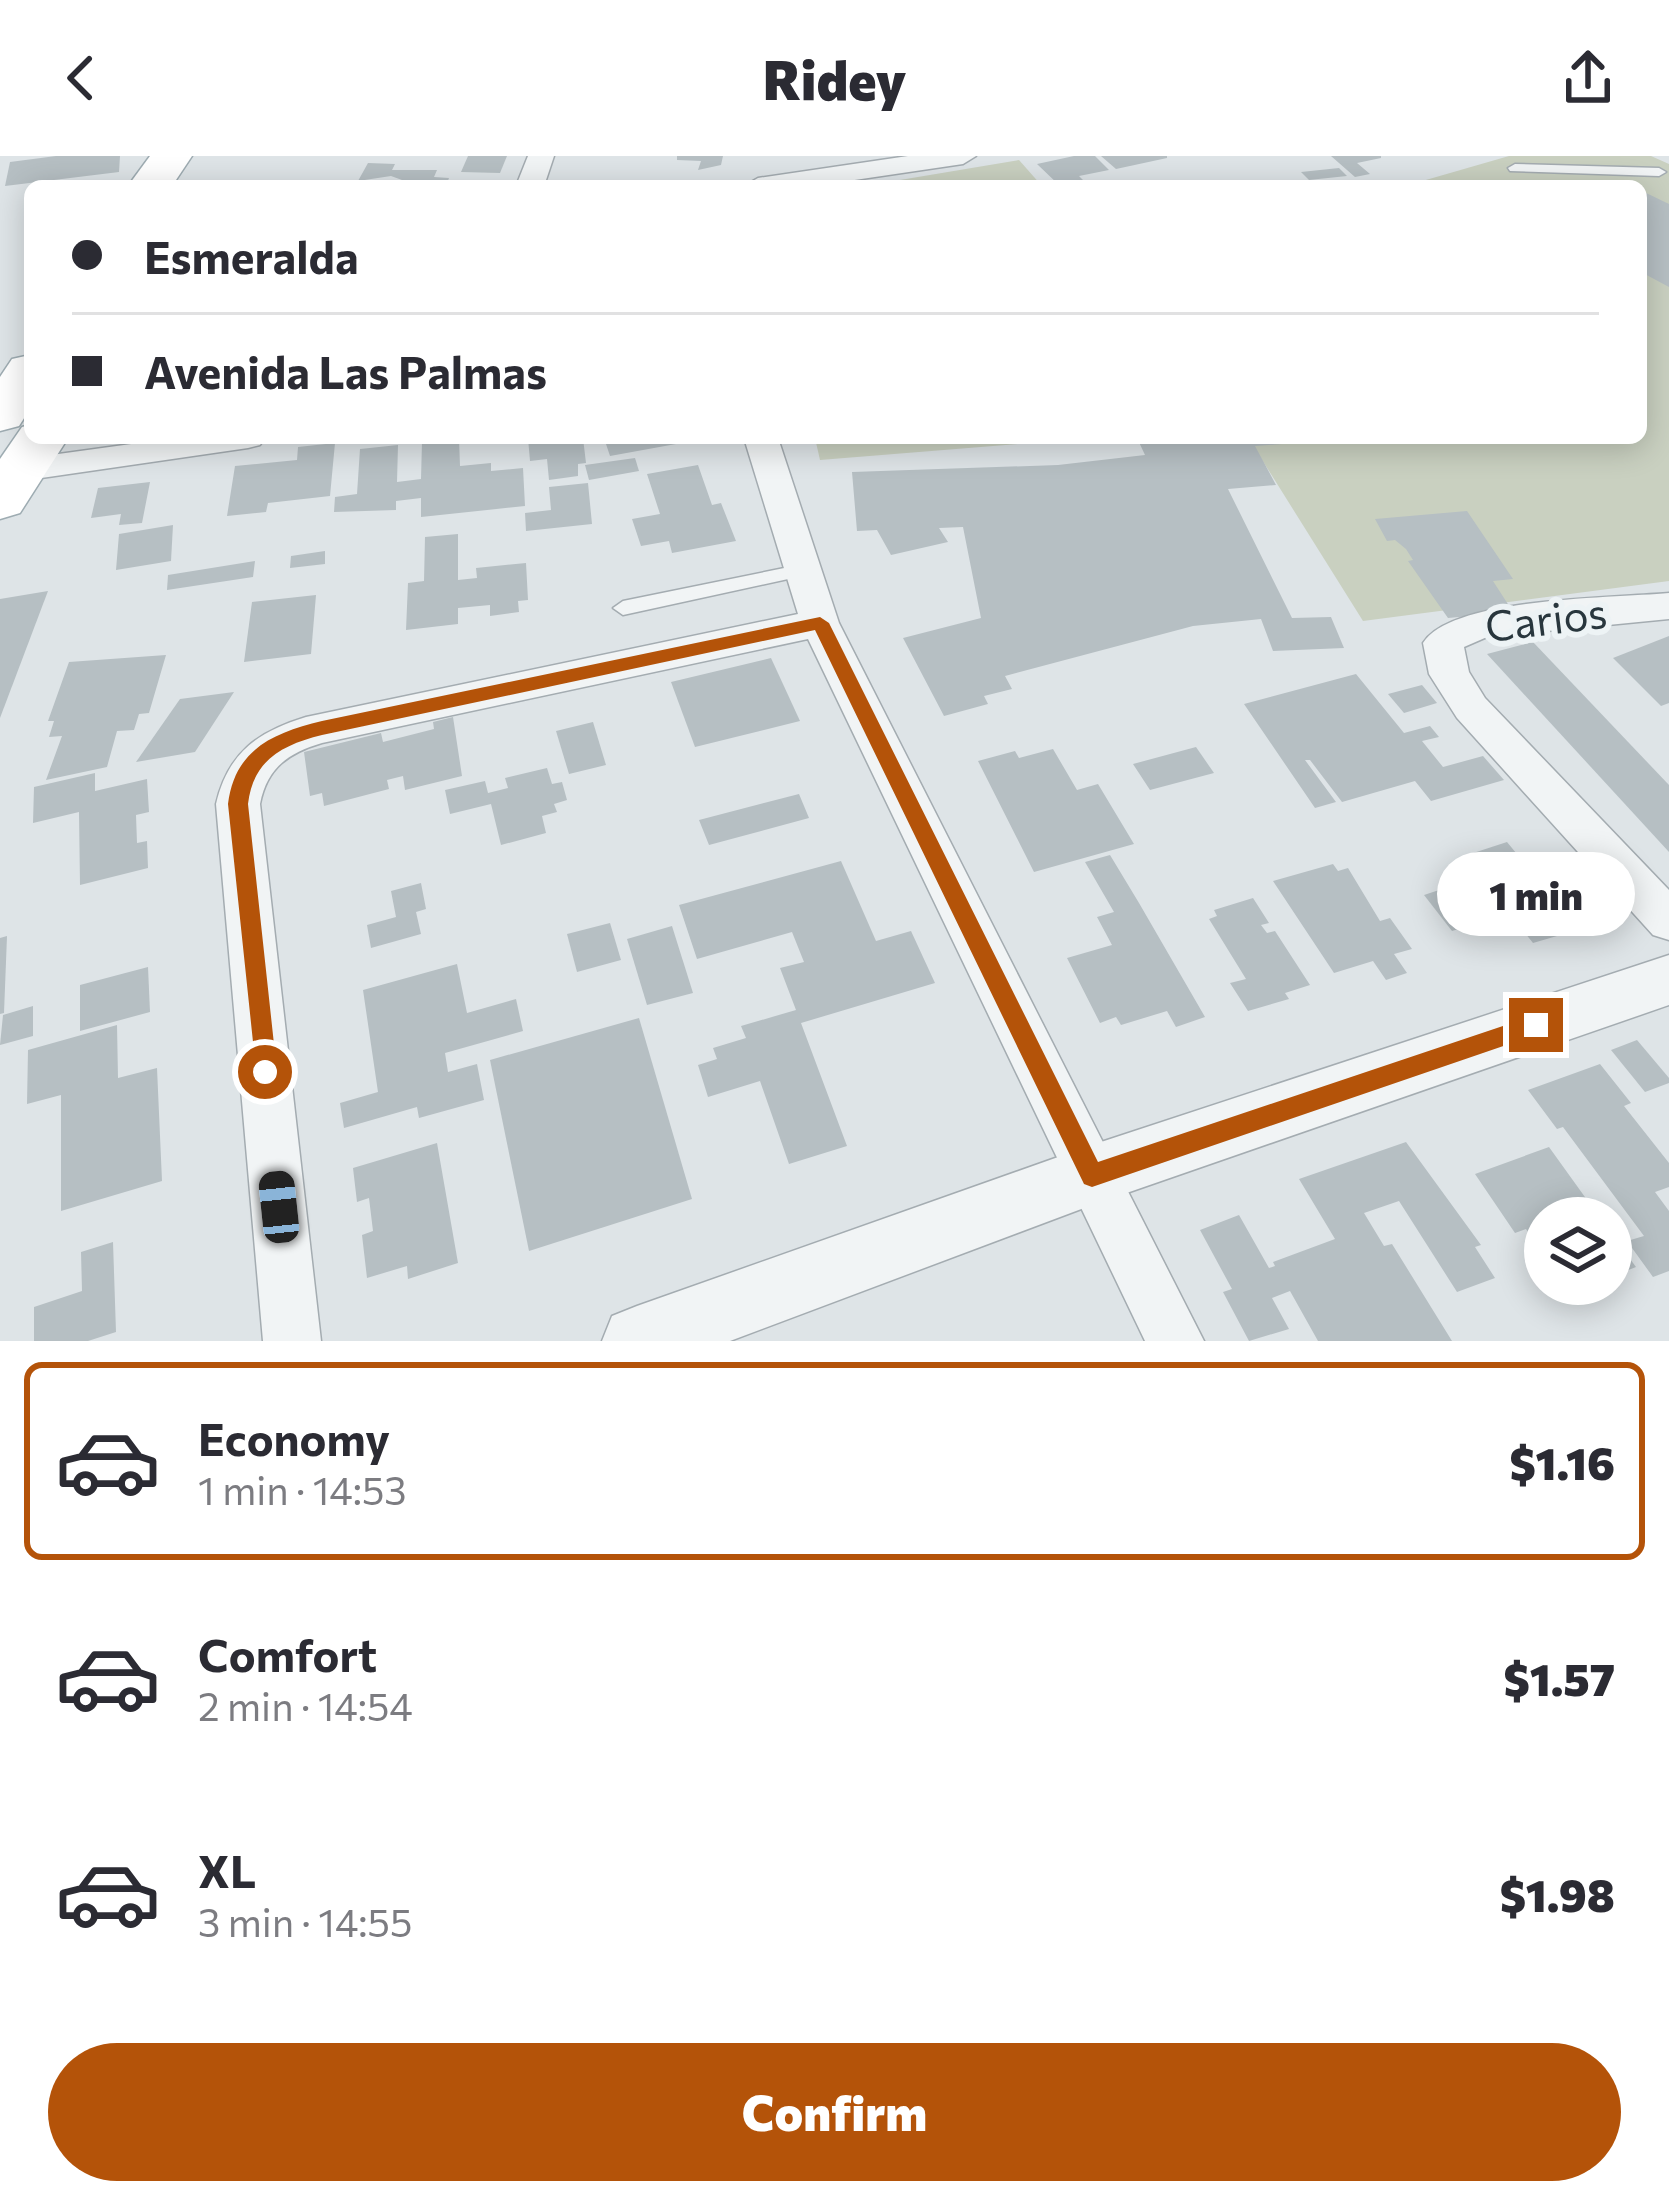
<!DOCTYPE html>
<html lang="en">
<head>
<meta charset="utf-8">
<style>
  :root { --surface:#fff; --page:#f2f2f3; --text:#2b2b33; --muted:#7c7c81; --line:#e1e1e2; --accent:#b45309 }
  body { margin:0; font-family:Commissioner,sans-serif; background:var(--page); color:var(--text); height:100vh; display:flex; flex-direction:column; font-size:45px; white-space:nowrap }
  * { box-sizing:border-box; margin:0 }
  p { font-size:39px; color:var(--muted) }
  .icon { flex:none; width:66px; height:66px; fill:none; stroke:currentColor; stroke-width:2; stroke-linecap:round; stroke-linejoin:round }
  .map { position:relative; height:1185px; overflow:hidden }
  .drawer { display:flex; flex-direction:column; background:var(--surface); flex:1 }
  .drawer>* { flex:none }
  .hud { position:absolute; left:24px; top:24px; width:1623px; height:264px; border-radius:18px; box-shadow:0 6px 30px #0003; display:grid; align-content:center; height:264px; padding:0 48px; background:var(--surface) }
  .tools { position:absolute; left:1524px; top:1041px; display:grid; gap:24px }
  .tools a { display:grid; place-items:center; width:108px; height:108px; border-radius:50%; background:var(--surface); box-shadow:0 6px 30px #0003; font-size:60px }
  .end { position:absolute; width:54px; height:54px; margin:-27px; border:15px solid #b45309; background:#fff; box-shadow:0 0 0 6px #fff }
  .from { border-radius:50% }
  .bubble { position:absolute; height:84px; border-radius:42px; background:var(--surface); box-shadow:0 6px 30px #0003; font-size:39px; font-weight:800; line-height:84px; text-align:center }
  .car { position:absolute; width:36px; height:72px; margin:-36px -18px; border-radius:15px; box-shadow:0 0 9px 3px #0007; background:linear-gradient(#222 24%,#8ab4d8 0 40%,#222 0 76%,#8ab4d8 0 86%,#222 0) }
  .hud b { display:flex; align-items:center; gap:42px; height:114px; font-size:45px }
  .hud b+b { border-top:3px solid var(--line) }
  .hud i { width:30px; height:30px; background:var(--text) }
  ul { padding:21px 0 0; list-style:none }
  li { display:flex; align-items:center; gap:36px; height:198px; margin:0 24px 18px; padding:0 24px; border:6px solid transparent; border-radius:18px }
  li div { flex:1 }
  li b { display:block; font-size:45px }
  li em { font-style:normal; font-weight:800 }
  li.current { border-color:var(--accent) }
  li>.icon { width:108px; height:108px; stroke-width:1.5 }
  .button { display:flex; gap:24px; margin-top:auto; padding:24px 48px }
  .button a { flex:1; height:138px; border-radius:72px; background:var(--accent); color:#fff; font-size:48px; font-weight:800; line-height:138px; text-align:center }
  header { display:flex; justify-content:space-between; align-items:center; height:156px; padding:0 48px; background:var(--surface); font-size:54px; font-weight:800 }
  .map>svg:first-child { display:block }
  .green { fill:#c9d0c0 }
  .building { fill:#b6bfc3 }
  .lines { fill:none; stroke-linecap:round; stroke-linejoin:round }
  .service-casing { stroke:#a4acb1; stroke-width:3 }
  .minor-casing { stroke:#a4acb1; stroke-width:3 }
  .tertiary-casing { stroke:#a4acb1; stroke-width:3 }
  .primary-casing { stroke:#9eacb2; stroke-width:3 }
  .service { fill:#f1f4f5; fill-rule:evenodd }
  .minor { fill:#f1f4f5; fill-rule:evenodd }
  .tertiary { fill:#f1f4f5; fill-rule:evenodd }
  .primary { fill:#fff; fill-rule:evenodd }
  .route { fill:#b45309 }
  .labels { text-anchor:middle; stroke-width:12; stroke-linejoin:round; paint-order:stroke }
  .street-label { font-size:42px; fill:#28363d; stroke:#edf3f5 }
</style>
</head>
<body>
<header><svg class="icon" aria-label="back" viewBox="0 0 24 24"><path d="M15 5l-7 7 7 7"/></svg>Ridey<svg class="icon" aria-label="share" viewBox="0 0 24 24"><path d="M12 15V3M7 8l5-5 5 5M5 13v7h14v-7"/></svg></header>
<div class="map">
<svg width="1669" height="1185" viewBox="0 0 1669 1185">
  <rect width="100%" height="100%" fill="#dee4e7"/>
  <g class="green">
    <polygon points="1509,0 1651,0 1669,8 1669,425 1363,465 1259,299 1215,282 1641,282 1641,30 1405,30"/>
    <polygon points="1019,4 1042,30 864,30"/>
    <polygon points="815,282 1091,282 820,304"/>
  </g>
  <g class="building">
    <polygon points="56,0 120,0 119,16 5,30 10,6"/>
    <polygon points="468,0 507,0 500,17 461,16"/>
    <polygon points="677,0 723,0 721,9 698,14 701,5 677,4"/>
    <polygon points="1074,0 1095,0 1109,14 1079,20 1089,30 1060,30 1037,8"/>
    <polygon points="1101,0 1167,0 1167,2 1116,13"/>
    <polygon points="1331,0 1381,0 1381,2 1357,7 1370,18 1355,21"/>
    <polygon points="368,7 395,8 392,14 437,14 434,21 449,22 446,30 399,30 402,24 391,20 358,25"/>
    <polygon points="1339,12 1347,20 1309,24 1301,16"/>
    <polygon points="1644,36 1669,48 1669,131 1641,116"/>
    <polygon points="459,282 460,310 491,307 491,315 523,312 525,350 421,361 421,342 396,345 396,354 334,356 335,341 357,338 360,293 398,289 397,326 421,323 422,286"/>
    <polygon points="528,282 583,282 586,307 578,308 578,320 549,324 547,303 530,305"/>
    <polygon points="604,282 673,282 676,288 610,300"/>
    <polygon points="1137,282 1278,282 1282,288 1255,290 1276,329 1228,333 1292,462 1331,461 1344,492 1273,495 1261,463 1193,470 1005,520 1012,533 984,540 988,548 944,560 903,482 981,462 963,371 939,372 948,386 891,399 877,374 857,375 852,316 1058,309 1145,299"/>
    <polygon points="335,287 330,340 268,347 266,356 227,360 235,310 297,304 298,291"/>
    <polygon points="635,302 639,315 589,324 585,309"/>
    <polygon points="698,309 712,349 721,347 736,385 672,397 669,385 641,390 632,363 660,358 647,318"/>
    <polygon points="150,326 142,367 119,369 121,358 91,362 98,332"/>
    <polygon points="588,327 592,368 526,375 525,357 551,354 549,331"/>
    <polygon points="1467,355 1513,423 1493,425 1513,456 1448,462 1408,405 1413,404 1406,393 1395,384 1387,385 1375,363"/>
    <polygon points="173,369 171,405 116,414 119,378"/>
    <polygon points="458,378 458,424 477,422 476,412 526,407 528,444 518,445 519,456 490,460 490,449 458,452 458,468 406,474 408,427 424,425 425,381"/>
    <polygon points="325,395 325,408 290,412 291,400"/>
    <polygon points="255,405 253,421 167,434 168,419"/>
    <polygon points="48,435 0,562 0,443"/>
    <polygon points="316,439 311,498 244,506 252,446"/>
    <polygon points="1669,480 1669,547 1661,550 1613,502"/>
    <polygon points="1533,486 1669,629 1669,696 1487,498"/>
    <polygon points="166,499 149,557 139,558 134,574 117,575 107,611 46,624 62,580 49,581 54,565 48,565 69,506"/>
    <polygon points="771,502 800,565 695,591 671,526"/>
    <polygon points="1356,518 1404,577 1430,570 1439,581 1422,585 1443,611 1483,600 1504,624 1431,645 1415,625 1342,646 1310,604 1305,604 1336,646 1315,652 1244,548"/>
    <polygon points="1422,529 1437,547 1404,557 1388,538"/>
    <polygon points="234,536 195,596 136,606 180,543"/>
    <polygon points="453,561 462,620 405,634 403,620 387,624 389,633 324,650 322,637 310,640 304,596 381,577 383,586 434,573 433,566"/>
    <polygon points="593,566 606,609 569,618 556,575"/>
    <polygon points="1196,591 1214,617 1150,634 1133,608"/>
    <polygon points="1053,593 1077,634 1098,628 1134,688 1034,716 978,605 1015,595 1019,602"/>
    <polygon points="547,612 552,628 562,626 567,644 554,648 557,656 542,660 546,677 501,689 491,648 450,658 445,634 485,625 488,637 508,632 505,622"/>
    <polygon points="95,617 95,635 147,623 149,656 136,659 137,687 147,685 148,712 80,729 79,656 33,667 34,631"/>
    <polygon points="799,638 809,662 709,689 699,664"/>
    <polygon points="1507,686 1531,715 1571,702 1608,746 1563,760 1555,750 1537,756 1557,780 1533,787 1464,700"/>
    <polygon points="1110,699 1139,747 1205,861 1176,871 1167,855 1121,869 1116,861 1100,867 1067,802 1112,789 1097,761 1114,756 1085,706"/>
    <polygon points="841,705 876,785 911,775 935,827 801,867 847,990 789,1008 760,925 708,941 698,909 717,903 713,892 746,882 741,870 796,854 780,812 804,806 792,776 697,803 679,749"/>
    <polygon points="1333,708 1338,715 1348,712 1380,765 1390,762 1412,793 1394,798 1407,817 1386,824 1373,805 1334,817 1273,725"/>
    <polygon points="421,727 426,753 416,756 421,778 371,792 367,769 396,761 391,735"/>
    <polygon points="1454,729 1482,766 1452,775 1424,739"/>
    <polygon points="1253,742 1269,767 1261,769 1267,777 1275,775 1310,829 1285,837 1289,843 1248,855 1230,827 1246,823 1209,763 1217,760 1214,754"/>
    <polygon points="610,767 621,804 577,816 567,778"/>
    <polygon points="672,770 693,837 647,849 627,783"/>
    <polygon points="7,780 4,857 0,858 0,782"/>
    <polygon points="457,808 467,857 516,843 523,875 445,897 448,916 477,908 484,944 419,962 417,951 344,972 340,947 378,936 363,834"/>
    <polygon points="148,811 150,856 80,875 80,829"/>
    <polygon points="33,850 33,880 0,889 3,859"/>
    <polygon points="639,862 692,1043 529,1095 490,904"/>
    <polygon points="117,869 118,922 157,912 162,1025 61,1055 61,939 27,948 28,894"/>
    <polygon points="1637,884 1669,922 1669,927 1645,936 1611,894"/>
    <polygon points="1600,908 1631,947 1624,950 1669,1007 1669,1031 1655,1036 1669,1055 1669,1115 1653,1121 1627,1085 1644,1080 1563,971 1557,973 1528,934"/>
    <polygon points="1406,986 1481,1089 1475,1091 1495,1122 1457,1136 1399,1045 1364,1057 1384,1090 1392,1088 1452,1185 1318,1185 1290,1135 1272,1142 1289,1173 1249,1185 1223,1136 1232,1133 1200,1074 1239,1059 1269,1112 1275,1110 1273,1106 1335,1083 1299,1023"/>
    <polygon points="437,987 458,1107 408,1123 407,1110 367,1122 362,1079 373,1075 369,1042 357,1046 353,1012"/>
    <polygon points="1549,991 1600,1062 1545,1062 1545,1102 1526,1073 1515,1077 1475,1018"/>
    <polygon points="1611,1077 1636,1111 1611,1121"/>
    <polygon points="113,1086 116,1176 88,1185 34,1185 34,1151 82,1135 81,1096"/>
  </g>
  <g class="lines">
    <defs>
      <g id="service">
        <polygon points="1515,8 1659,12 1666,16 1659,20 1510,15 1508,12"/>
        <polygon points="804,408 811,410 813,414 811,418 623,459 613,452 623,445"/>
      </g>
      <g id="minor">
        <polygon points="528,0 554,0 544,30 516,30"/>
        <polygon points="908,0 976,0 963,8 814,30 744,30 758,22"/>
        <polygon points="175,282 265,282 260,289 248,292 0,328 0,306"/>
        <path d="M 744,282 L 778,282 L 839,467 L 1204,1185 L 1145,1185 L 808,483 L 322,587 C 288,597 267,612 260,648 L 321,1185 L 263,1185 L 216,648 C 228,597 257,576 306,561 L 798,458 Z"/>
        <path d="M 1669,437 L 1669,463 L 1487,481 L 1464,491 L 1469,516 L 1485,542 L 1669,734 L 1669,784 L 1653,779 L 1457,562 L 1429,518 L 1423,487 C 1451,441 1616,442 1669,437 Z"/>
      </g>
      <polygon id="tertiary" points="1669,799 1669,849 1092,1049 730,1185 602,1185 612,1160 637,1150 1092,989"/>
      <g id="primary">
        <polygon points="150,0 192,0 172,30 128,30"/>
        <polygon points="30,199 30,253 19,270 0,275 0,221 12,203"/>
        <polygon points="30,269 30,282 68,282 20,357 0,363 0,303 22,271"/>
      </g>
    </defs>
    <use href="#service" class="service-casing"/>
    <use href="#minor" class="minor-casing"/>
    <use href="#tertiary" class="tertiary-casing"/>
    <use href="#primary" class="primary-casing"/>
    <use href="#service" class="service"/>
    <use href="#minor" class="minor"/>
    <use href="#tertiary" class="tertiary"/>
    <use href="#primary" class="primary"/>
  </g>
  <path class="route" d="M 820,461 L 829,467 L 1098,1006 L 1536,859 L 1544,862 L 1544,876 L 1092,1031 L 1084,1028 L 815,474 L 322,579 C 282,589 253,604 248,648 L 277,916 L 273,924 L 257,924 L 228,648 C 235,593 273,577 322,565 Z"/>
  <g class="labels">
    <g class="street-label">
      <text transform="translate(1546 464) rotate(-7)" y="15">Carios</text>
    </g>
  </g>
</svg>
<div class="tools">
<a><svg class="icon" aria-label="layers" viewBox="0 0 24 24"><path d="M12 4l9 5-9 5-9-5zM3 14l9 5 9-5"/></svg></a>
</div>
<i class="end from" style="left:265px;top:916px"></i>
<i class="end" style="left:1536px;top:869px"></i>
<div class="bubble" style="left:1437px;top:696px;width:198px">1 min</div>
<i class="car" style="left:279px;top:1051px;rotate:354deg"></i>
<div class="hud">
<b><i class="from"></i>Esmeralda</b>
<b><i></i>Avenida Las Palmas</b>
</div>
</div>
<section class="drawer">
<ul>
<li class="current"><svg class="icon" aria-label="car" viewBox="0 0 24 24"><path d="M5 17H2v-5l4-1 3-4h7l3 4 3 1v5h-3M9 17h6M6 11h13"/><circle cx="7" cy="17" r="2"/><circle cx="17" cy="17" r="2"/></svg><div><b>Economy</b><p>1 min · 14:53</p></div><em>$1.16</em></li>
<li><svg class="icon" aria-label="car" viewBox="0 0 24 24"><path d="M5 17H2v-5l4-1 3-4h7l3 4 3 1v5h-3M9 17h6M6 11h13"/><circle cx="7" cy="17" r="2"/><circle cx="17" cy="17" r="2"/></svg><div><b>Comfort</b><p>2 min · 14:54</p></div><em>$1.57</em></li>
<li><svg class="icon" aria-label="car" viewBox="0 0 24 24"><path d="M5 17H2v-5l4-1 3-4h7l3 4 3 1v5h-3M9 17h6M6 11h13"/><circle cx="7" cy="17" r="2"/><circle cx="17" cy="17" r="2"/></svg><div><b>XL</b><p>3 min · 14:55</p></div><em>$1.98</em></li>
</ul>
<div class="button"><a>Confirm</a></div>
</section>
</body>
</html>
